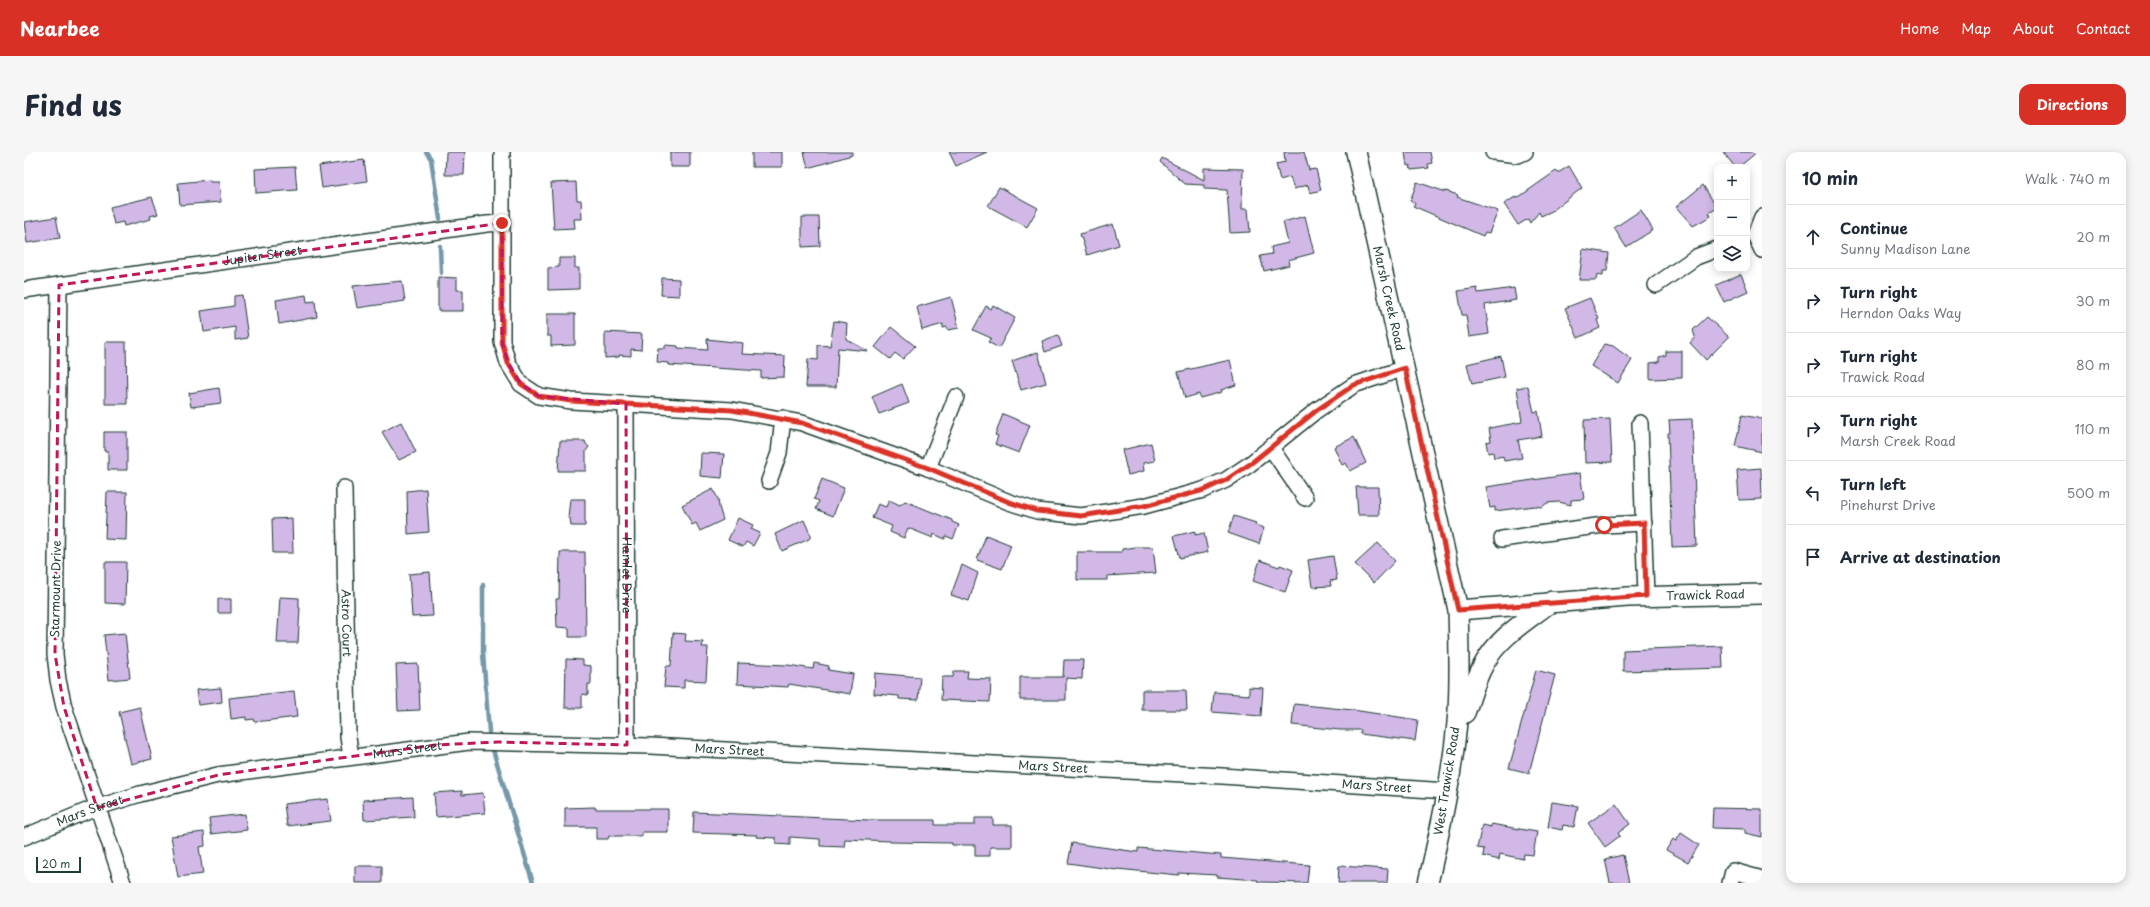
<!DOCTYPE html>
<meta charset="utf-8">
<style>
body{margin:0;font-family:"Playpen Sans",sans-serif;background:#f6f6f7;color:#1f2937}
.controls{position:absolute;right:12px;top:12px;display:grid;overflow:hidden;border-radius:8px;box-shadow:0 2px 10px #0003}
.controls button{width:36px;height:36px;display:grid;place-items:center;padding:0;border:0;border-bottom:1px solid #e0e1e3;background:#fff;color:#1f2937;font:20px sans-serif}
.scale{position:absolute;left:12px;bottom:10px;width:45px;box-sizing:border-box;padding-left:4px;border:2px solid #1f3d34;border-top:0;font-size:11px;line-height:14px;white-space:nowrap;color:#1f3d34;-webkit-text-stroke:3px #fff;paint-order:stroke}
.stop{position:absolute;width:12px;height:12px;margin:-9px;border:3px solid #d93025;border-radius:50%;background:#fff}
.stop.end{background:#d93025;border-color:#fff;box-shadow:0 1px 4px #0008}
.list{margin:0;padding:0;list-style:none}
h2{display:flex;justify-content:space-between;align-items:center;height:52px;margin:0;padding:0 16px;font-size:17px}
h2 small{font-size:13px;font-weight:400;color:#747a83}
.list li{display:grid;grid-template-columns:26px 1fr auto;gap:12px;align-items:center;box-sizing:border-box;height:64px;padding:0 16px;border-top:1px solid #e0e1e3}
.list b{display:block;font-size:15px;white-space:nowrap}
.list p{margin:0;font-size:13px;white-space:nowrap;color:#747a83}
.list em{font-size:13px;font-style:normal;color:#747a83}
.icon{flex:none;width:22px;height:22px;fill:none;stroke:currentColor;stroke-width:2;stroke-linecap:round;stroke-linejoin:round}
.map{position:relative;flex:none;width:1738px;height:731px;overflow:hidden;border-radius:12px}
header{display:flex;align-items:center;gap:24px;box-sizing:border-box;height:56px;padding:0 20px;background:#d93025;color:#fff}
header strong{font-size:19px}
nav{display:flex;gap:22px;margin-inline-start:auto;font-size:14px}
.intro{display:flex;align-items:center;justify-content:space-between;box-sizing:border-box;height:96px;padding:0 24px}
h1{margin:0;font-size:28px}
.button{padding:10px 18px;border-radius:12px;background:#d93025;color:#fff;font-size:14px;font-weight:700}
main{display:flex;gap:24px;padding:0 24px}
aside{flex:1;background:#fff;border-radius:12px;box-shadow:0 2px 10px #0003}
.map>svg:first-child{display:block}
</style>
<header>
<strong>Nearbee</strong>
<nav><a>Home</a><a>Map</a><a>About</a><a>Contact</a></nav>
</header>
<div class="intro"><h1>Find us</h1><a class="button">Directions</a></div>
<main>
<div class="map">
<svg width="1738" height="731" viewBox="0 0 1738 731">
<rect width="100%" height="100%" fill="#fff"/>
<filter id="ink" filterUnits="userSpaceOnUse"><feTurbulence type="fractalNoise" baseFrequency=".025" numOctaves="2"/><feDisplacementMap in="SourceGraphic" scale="8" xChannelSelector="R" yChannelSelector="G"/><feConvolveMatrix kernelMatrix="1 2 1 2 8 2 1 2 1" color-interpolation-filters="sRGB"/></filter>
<g filter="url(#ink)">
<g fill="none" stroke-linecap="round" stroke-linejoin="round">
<!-- stream -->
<path stroke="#7598aa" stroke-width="4.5" d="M402 0 407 7 416 67
M416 94 417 121
M459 433V501L465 580
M469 598 509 731"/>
</g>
<!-- building -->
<path fill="#d1b8e7" stroke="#1f3d34" d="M422 0H441L440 23H421Z
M646 0H666V15H646Z
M728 0H758V15H728Z
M780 0H828V3L784 16Z
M925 0H963L932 14Z
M1260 0H1280L1285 18 1292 17 1297 38 1286 41 1284 33 1270 37 1266 25 1256 28 1252 12 1261 10Z
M1381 0H1406L1408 11 1404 12 1405 16 1387 18 1386 13 1383 14Z
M1699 0H1733L1715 15H1711Z
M1138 6 1180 28V16L1219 17 1218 57H1224L1226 80 1206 81 1203 38 1180 37V33L1161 32 1136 10Z
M340 8 343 29 298 36 295 14Z
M1545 14 1558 36 1528 59 1517 64 1515 60 1506 71 1504 67 1494 73 1480 52 1491 45 1492 47 1532 19 1534 21Z
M271 15 273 38 232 41 231 17Z
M186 28V30H195L197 50 156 53 154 31Z
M552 30 553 48H557L558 67H550L551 76 530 77 527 31Z
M1393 30 1422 40V39L1434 43 1433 45 1474 59 1465 81 1461 80 1459 84 1389 54 1391 51 1386 49Z
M1679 33 1693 56 1685 61 1687 64 1669 74 1652 55Z
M975 35 1014 56 1003 75 964 54Z
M128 45 134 62 126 64 127 67 100 74 99 70 90 72 86 55Z
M1617 58 1629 78 1602 95 1590 76Z
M1281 64 1290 101 1264 108 1265 113 1240 119 1236 104 1248 102 1247 95 1264 91 1259 70Z
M32 65 36 86 3 91 0 70Z
M778 65H795L796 94 778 95Z
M1089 72 1095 93 1063 103 1056 82Z
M1559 97 1585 101 1583 119H1579V124L1573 123 1572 128H1555Z
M535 106H551V116H555V137L524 138V116L535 115Z
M1717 122 1724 139 1700 150 1692 133Z
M414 125 433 126V138H439V159H414Z
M638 126 655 127V144L637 143Z
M378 129 381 149 333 156 329 134Z
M1453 136 1454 141 1490 136 1492 148 1461 153 1465 182 1445 185 1442 163H1438L1434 139Z
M218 143 224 186 211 188V175L180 180 177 159 210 154V144Z
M282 143 283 150 291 149 293 165 255 172 252 148Z
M927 145 935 176 924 178 923 175 919 176V172L898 178 893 155Z
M1566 146 1575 167 1573 168 1576 176 1554 186 1541 156Z
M969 153 991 166 975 196 964 190 967 186 949 178 962 154 967 157Z
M523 162H551V193L527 194V184H523Z
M1683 165 1705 185 1682 208 1666 191 1671 185 1669 178Z
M810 169 823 171 822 187 844 199 814 196 812 235H782L784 207 794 208V193L806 194Z
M867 175 891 194 879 207 871 201 866 207 851 195Z
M581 180 618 182 617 198 607 197V204L595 203V205L581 206Z
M1034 183 1038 194 1021 200 1018 189Z
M683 187 719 191 718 202 761 204 760 225 737 226V219L644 213V211L633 210 634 196H641V193L654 194V196L684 198Z
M81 190H102L103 252H81Z
M1580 192 1589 194 1608 208 1594 231 1567 214Z
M1642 199H1658V226L1626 227V211L1635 210V205L1642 203Z
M1014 200 1022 231 997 238 988 209Z
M1477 204 1481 225 1448 232 1443 212Z
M1206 208 1212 233 1197 238 1198 240 1176 246 1175 242 1161 246 1154 220Z
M878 232 885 251 855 262 848 245Z
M1504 234 1510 260 1514 259 1518 284 1494 288 1498 306 1480 309 1479 304 1470 306 1469 300 1464 301 1462 290 1467 289 1465 276 1498 270 1493 236Z
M195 236 197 251 167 255 165 241Z
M979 262 1006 273 995 301 971 292 974 284 971 283Z
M1718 263 1738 267V300L1711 294Z
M1586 267 1588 310 1561 311 1560 268Z
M1668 267 1673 394 1648 395 1644 281H1646L1645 268Z
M377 270 392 300 375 308 358 280Z
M80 280H103V318H84V299H80Z
M1330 285 1342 311 1326 319 1322 311 1318 313 1310 295Z
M536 289H561L562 292 565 295 562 299V319H534Z
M1127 291 1131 309 1119 311 1120 319 1104 323 1098 298Z
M677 301 700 302 698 326 676 324Z
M1737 316 1738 347 1715 348 1713 318Z
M1556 321 1560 347 1547 348V353L1535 350 1523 351 1518 355 1510 354 1471 359V355L1466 356 1462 335Z
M798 327 820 336 809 364 792 357 795 349 790 347Z
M1332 335H1354L1355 363H1334Z
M402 337 405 380 384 382 383 339Z
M689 337 694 347 695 355 699 368 676 379 672 371 668 373 658 353Z
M83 340H103L102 388 81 387Z
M546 347H561V374H547L546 366H544Z
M865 348 876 353 881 349 928 368V370L935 373 929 387 922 384 921 387 910 382 909 386 884 376 880 386 866 380 868 374 848 366 854 352 862 355Z
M1210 364 1232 371 1231 373 1240 376 1235 392 1204 381Z
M268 366 269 401H249L248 367Z
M714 366 729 373 727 377 736 381 729 394 722 390 719 395 704 388Z
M780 368 787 384 785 387 758 399 751 382Z
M1171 379V383L1180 381 1184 400 1156 406 1150 384Z
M962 383 987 393 978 417 953 408Z
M1354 391 1371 409 1350 431 1331 412Z
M1112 395H1129L1132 421 1083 424V428H1053V400H1098V397Z
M536 400H561L562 485H545V476L533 475 532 447H535Z
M1309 404 1313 428 1306 429 1307 434 1288 435 1284 408Z
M1236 408 1255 415 1256 413 1269 418 1261 440 1229 429Z
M81 410H102L101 452 81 451Z
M938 413 954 421 945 449 927 443Z
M406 420 409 464 388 465 385 422Z
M256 445 275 446V456H276L274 491H253Z
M194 447H207V461H194Z
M101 481 106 526 85 528 80 483Z
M649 481 662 482 661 489 679 490 678 495H684L682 529 660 528V536L640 535 642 514H647Z
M1698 494 1699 516 1599 519V498Z
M542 507 559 508V513L567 514V532H564V543L558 542V556H541Z
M1040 508H1059L1058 527 1042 526V548H996V525H1039Z
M714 511 764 513 789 517 790 511 805 514 804 518 829 522 826 542 765 532 764 535 713 532Z
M394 512 396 558 374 559 372 513Z
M1512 518 1531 523 1505 621 1485 616Z
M930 519H944L943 526 967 527 966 550 917 548 918 525H929Z
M851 521 896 525 894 548 875 547V544L850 542Z
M1225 535 1239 536 1237 564 1188 560 1190 540 1225 543Z
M197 536 198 550 174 553 172 538Z
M1118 538H1162L1163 558H1118Z
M270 539 273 565 231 570 230 567 222 568V565L207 567 205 546Z
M1270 552 1329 558 1394 568 1391 589 1336 582 1337 578H1316L1268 573Z
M116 555 128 607 107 612 95 560Z
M438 639V643L459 641 461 661 412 665 410 641Z
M389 645 390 665 340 668 339 648Z
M304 647 307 669 263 674 260 652Z
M1528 650 1554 654 1550 675 1539 673 1538 678 1524 675Z
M1592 652 1606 672 1594 681 1596 684 1581 695 1564 671Z
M571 655V657H644V680H618V684H585L584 687H572V675H541V656Z
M1689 656 1738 657V685L1721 681V677L1688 676Z
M670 660 845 668H911V673H951V666H969V673H988V695H966V704H951V693H928V691L866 690V689L821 687 820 695 796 694V687L766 685V693L752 692V686L732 685 733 683 669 681Z
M221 662 223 678 187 682 185 666Z
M1467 672 1513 680 1509 703 1500 702 1499 707 1476 702 1475 708 1459 704 1460 697 1453 696 1458 673 1467 675Z
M180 680 181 694 175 695 179 722 154 725 147 684Z
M1657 681 1675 693 1664 710 1642 698 1649 687 1652 689Z
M1048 691 1114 700V696L1197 703V706L1285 713 1283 731 1234 730V728L1193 725V723L1155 721V723L1093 717V718L1044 711Z
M1599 703 1605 731H1586L1581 707Z
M331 714H358V731H331Z
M1315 714 1364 717 1363 731H1314Z"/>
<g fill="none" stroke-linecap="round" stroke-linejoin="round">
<defs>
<g id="minor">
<path d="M478 0V190L484 211 497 232 515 244 547 249 708 258 778 271 904 316 985 350 1013 359 1057 364 1120 354 1179 338 1202 328 1226 312 1293 258 1330 233 1381 216"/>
<path d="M1469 0 1494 3 1501 0"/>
<path d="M1738 65 1731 83 1738 98"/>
<path d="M35 133 31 502 34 528 40 555 99 731"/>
<path d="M1632 133 1672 105 1693 97"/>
<path id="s1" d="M0 138 463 72 478 71"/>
<path id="s2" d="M602 252 603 593"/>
<path d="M1616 271 1622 444"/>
<path d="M1247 296 1281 346"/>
<path d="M904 316 932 245"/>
<path d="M745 329 755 301 759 266"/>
<path id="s3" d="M320 336 324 585 327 605"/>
<path d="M1478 387 1580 373 1620 371"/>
<path id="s4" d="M0 685 65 658 116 642 194 623 445 590 626 594 1198 624 1423 639"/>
<path d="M1706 731 1709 719 1738 727"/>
</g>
<g id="tertiary">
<path id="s5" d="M1332 0 1434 458C1435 491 1436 525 1434 558 1430 616 1417 674 1404 731"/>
<path id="s6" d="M1434 458 1604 445 1738 442"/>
<path d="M1441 561C1447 545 1451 528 1460 512 1475 484 1504 468 1528 449"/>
</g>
</defs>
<!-- minor casing -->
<use href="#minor" stroke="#1f3d34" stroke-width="18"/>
<!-- tertiary casing -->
<use href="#tertiary" stroke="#1f3d34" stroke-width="22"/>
<!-- minor -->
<use href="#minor" stroke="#fff" stroke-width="15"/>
<!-- tertiary -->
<use href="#tertiary" stroke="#fff" stroke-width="19"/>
</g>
</g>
<g fill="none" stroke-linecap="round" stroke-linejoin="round" filter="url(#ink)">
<!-- route -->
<path stroke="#d93025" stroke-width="5" d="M478 71V190L484 211 497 232 515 244 547 249 708 258 778 271 904 316 985 350 1013 359 1057 364 1120 354 1180 338 1202 328 1226 312 1293 258 1330 233 1381 216 1434 458 1622 444 1620 371 1580 373"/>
</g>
<!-- marked area -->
<path fill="none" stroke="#c2185b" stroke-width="3" stroke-dasharray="8 5" stroke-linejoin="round" d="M478 71V190L484 211 497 232 515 244 602 252 603 593 473 590 411 593 194 623 73 656 40 555 31 502 35 133Z"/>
<g text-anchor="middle" stroke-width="4" stroke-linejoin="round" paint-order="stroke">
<!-- street labels -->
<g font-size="12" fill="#1f3d34" stroke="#fff">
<text dy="4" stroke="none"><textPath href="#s1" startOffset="241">Jupiter Street</textPath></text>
<text dy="4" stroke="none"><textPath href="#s5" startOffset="150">Marsh Creek Road</textPath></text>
<text dy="4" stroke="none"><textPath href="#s2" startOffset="171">Hamlet Drive</textPath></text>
<text transform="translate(32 437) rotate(-89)" y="4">Starmount Drive</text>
<text dy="4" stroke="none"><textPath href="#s6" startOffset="248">Trawick Road</textPath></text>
<text dy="4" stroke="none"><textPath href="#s3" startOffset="135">Astro Court</textPath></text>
<text dy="4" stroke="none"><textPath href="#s4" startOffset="395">Mars Street</textPath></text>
<text dy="4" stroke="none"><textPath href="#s4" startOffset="718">Mars Street</textPath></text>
<text dy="4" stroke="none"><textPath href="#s4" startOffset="1042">Mars Street</textPath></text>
<text transform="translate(1423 629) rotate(-81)" y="4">West Trawick Road</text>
<text dy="4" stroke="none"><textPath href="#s4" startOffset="1366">Mars Street</textPath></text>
<text dy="4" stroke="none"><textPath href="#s4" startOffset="71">Mars Street</textPath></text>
</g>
</g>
</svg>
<div class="controls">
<button>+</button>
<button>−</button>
<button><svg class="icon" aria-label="layers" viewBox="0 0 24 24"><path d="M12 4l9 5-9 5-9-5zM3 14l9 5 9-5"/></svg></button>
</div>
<div class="scale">20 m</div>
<div class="stop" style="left:1580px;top:373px"></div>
<div class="stop end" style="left:478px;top:71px"></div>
</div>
<aside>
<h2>10 min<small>Walk · 740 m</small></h2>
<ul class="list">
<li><svg class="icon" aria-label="ahead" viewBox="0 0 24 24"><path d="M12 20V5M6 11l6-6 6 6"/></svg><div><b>Continue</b><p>Sunny Madison Lane</p></div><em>20 m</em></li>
<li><svg class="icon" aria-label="right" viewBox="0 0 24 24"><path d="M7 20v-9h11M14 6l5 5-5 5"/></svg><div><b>Turn right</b><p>Herndon Oaks Way</p></div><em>30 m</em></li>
<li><svg class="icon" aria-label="right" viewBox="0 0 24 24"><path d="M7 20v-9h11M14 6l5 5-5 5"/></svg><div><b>Turn right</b><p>Trawick Road</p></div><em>80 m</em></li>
<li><svg class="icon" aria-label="right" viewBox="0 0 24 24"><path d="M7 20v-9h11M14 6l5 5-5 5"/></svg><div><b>Turn right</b><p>Marsh Creek Road</p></div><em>110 m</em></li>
<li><svg class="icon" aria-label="left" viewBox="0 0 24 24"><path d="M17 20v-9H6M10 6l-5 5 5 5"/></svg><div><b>Turn left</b><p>Pinehurst Drive</p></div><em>500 m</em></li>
<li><svg class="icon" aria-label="arrive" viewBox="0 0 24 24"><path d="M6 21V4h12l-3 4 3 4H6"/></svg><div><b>Arrive at destination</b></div></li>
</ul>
</aside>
</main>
